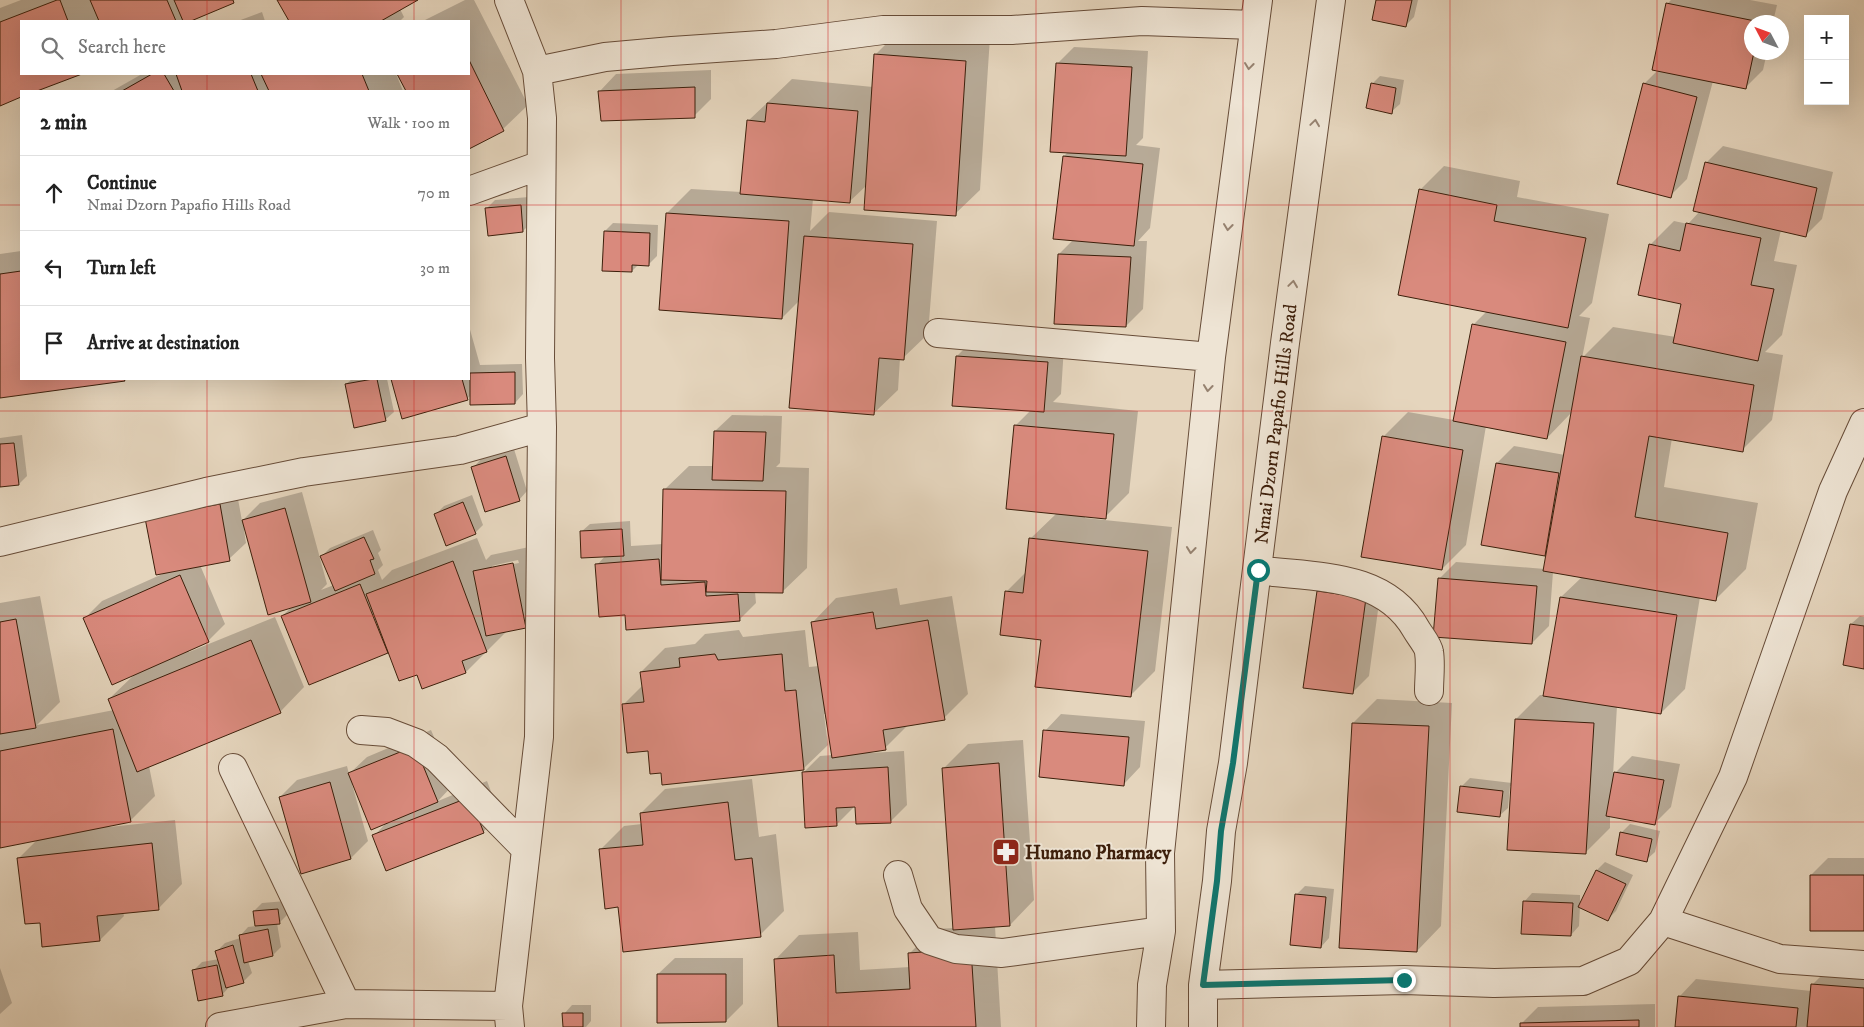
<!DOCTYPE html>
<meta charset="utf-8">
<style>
body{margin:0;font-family:"IM FELL DW Pica",serif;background:#f2f2f2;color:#222}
.controls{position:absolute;right:15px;top:15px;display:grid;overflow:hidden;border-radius:0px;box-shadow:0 5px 20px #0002}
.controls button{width:45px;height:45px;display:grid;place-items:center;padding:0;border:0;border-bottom:1px solid #e0e0e0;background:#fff;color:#222;font:25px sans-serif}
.compass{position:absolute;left:1744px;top:15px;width:45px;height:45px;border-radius:50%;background:#fff;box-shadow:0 5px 20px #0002;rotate:311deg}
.stop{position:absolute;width:15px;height:15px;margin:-11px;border:4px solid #0f766e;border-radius:50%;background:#fff}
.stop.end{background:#0f766e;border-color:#fff;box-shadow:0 1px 5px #0008}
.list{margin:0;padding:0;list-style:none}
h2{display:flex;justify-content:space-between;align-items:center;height:65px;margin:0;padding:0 20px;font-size:21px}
h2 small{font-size:16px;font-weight:400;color:#767676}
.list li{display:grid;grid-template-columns:32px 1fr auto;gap:15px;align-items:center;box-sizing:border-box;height:75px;padding:0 20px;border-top:1px solid #e0e0e0}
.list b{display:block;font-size:19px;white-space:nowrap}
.list p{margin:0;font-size:16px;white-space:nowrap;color:#767676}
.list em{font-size:16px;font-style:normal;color:#767676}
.icon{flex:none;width:28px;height:28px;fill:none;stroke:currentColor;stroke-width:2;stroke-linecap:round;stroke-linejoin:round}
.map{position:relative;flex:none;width:1864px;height:1027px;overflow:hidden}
.search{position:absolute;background:#fff;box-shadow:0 5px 20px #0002;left:20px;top:20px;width:450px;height:55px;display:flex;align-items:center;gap:12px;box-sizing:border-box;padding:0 18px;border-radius:0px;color:#767676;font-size:19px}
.panel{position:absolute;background:#fff;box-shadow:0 5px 20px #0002;left:20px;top:90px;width:450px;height:290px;border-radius:0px}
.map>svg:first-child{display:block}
</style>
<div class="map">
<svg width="1864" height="1027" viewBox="0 0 1864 1027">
<rect width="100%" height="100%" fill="#e5d5bd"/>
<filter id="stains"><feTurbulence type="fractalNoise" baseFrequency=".004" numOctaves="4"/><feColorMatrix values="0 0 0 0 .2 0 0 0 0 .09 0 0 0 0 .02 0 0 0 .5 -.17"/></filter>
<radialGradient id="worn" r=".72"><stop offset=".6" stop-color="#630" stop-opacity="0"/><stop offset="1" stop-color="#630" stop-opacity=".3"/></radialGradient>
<!-- shadow -->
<path fill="#0003" fill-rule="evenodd" d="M21 0H235L195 18 192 21H21V74H78L34 91H21V96L0 104V8Z
M279 0H416L400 9 404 17 400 21H290Z
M465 0H474L528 105 503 129 469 147V91H407L398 74H469V21H423Z
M1378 0H1418L1414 17 1406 25Z
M1671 0H1750L1777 5 1773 22H1752V52H1767L1763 70 1746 87 1713 81 1687 179 1670 196 1644 84 1658 70 1667 4Z
M262 12 265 21H238Z
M899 31 990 37 980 190 955 214 867 185 849 202 813 199 810 231 829 212 937 221 928 334 903 358H900L898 390 873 414 800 300 782 318 667 213 691 189 741 192 748 121 792 79 873 87 875 55Z
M1074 47 1148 51 1143 138 1136 145 1160 148 1150 228 1138 241H1147L1143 309 1126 326 1059 254 1074 239 1064 156 1068 152 1057 64Z
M711 70V99L694 116 600 91 616 74Z
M142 74H396L403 91H112Z
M1380 76 1404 80 1400 104 1391 112 1372 84Z
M1723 146 1833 172 1822 219 1805 236 1781 230 1774 261 1797 265 1782 335 1765 352 1783 355 1772 420 1742 450 1672 438 1664 487 1758 503 1746 569 1716 599 1700 597 1685 689 1661 713 1617 706 1613 775 1632 756 1680 764 1671 807 1654 824 1610 816V828L1585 853 1512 786H1510L1508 808 1499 816 1462 786 1470 778 1512 783 1516 719 1540 695H1545L1561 597 1582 577 1553 572 1549 626 1532 643 1439 579 1456 562 1545 569 1548 551 1545 554 1497 463 1514 446 1565 455 1573 411 1547 438 1486 426 1466 545 1442 569 1383 437 1408 412 1454 420 1473 325 1487 311 1420 190 1444 166 1520 181 1517 197 1609 214 1592 303 1579 316 1590 318 1582 358 1613 327 1676 337 1683 303 1650 245 1674 221 1688 224 1700 211 1706 163Z
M529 197 531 223 523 231 486 209 495 200Z
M613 223 658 225 657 256 649 264H639L632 271 605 231Z
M21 251V379H125L124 380 0 397V254Z
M469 326 480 365 522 364 523 394 515 403 471 395 467 399 403 417 392 379H469Z
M974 339 1064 346 1061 394 1053 402 1138 411 1129 493 1105 517 1085 516V518L1172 527 1155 671 1131 695 1042 639 1006 592 1026 572 1030 539 1057 513 1016 425 1031 410 957 356Z
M352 379H387L394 412 385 420 346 384Z
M732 415 782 416 780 463 776 467 809 468 807 568 782 592H755L756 603 739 620 626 614 597 565 606 555 581 532 590 524 630 521 631 546 663 544 664 490 689 466H714L715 431Z
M22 435 27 476 19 484 0 486V438Z
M514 449 527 491 519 500 473 468 481 459Z
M236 488 242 521 260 503 302 492 327 584 321 590 334 585 322 556 330 548 373 530 381 550 378 553 383 565 378 570 382 580 392 570 477 538 486 560 491 555 529 547 543 610 526 627 507 631 466 672 423 688 418 673 389 650 387 652 282 616 292 607 246 530H244L246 543 229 559 200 565 225 624 208 641 188 650 189 652 275 617 304 687 280 712 149 766 155 796 130 821 108 825 109 827 175 820 182 884 158 909 123 912 124 916 100 940 41 921 19 858 38 839 0 846V603L40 596 60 702 37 725 114 710 109 699 135 674 85 618 102 601 167 572 147 519ZM518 560 519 563 492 568V566Z
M472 495 483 525 475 533 435 515 444 506Z
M1335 575 1382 581 1369 676 1352 693 1318 592Z
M897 588 900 605 952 596 968 694 944 718 909 724 885 748 869 751 870 753 904 751 907 805 890 822 856 806H853V808L836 825 803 773 820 756 833 755 827 714H824L828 745 803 769 662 772 623 705 643 685 641 672 665 648 695 644 705 634 739 630 743 637 805 630 809 667 819 666 812 623 836 598Z
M1860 616 1864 617V667L1851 624Z
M1377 699 1452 703 1441 926 1417 951 1353 723Z
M1061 714 1145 721 1140 767 1124 784 1045 731Z
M431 730 454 784 438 801 487 781 500 815 483 832 374 836 387 822 354 783 352 784 368 841 351 858 280 797 297 780 347 766 349 774 367 757Z
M1023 740 1034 900 1010 925 995 926 1001 1027H779L775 960 799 935 858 932 860 970 910 967 909 954 934 929 955 928 944 768 968 744Z
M752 779 759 837 776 834 784 911 760 935 620 905 600 850 624 826 642 824 641 813 665 789Z
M1630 824 1660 831 1655 852 1646 860 1621 833Z
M1828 858H1864V930L1811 875Z
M1605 862 1633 875 1616 911 1608 919 1580 906 1579 926 1571 935 1524 902 1532 893 1580 895V906L1597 870Z
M1305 886 1334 889 1329 938 1321 947 1296 895Z
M286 901 288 914 279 923H277L281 947 273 955 248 961 252 973 244 981 231 985 222 995 194 970 202 962 219 959 216 952 225 943 240 938V936L248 927 256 926 254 911 262 903Z
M675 958H743V1004L726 1021 658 974Z
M0 968 12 1003 0 1014Z
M1829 968 1864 971V1027H1676L1680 996 1696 979 1811 991 1812 985Z
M1655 1004V1027H1522V1023L1538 1007Z
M572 1005H591V1021L586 1027H564V1014Z"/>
<!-- building -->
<path fill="#d98a7d" stroke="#3d1f0b" d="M57 0H60L68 21H21V74H82L37 91H21V97L0 106V22Z
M90 0H167L176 21H99Z
M174 0H233L234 3 191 21H183Z
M277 0H418L381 21H289Z
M1376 0H1412L1406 27 1372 20Z
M1666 3 1760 22H1752V52H1754L1746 89 1652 70Z
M874 54 966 61 956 216 864 210Z
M469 60 504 131 469 149V91H406L397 74H469Z
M1056 63 1132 67 1126 156 1050 152Z
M152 74H164L174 91H122Z
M176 74H251L258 91H182Z
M261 74H362L369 91H269Z
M1371 83 1396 88 1392 114 1366 108Z
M1643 83 1697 97 1671 198 1617 184Z
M695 87V118L601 121 598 91Z
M767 103 858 111 850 203 740 194 747 120 765 122Z
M1063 156 1143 164 1134 246 1053 239Z
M1705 162 1817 188 1806 237 1693 211Z
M1419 189 1497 205 1494 221 1586 238 1568 328 1398 295Z
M521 205 523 232 488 236 485 208Z
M666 213 789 221 782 319 659 310Z
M1686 223 1761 238 1751 285 1774 289 1758 361 1673 343 1681 304 1638 295 1649 244 1680 251Z
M604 231 650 233 649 266 632 265V272L602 271Z
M804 236 913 244 904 360 879 358 874 415 789 408Z
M1058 254 1131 257 1126 327 1054 324Z
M21 271V379H124L125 381 0 398V274Z
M1472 324 1566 342 1547 439 1453 421Z
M956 356 1048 362 1044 412 952 406Z
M1581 356 1754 385 1743 452 1649 436 1635 517 1728 533 1716 601 1543 571Z
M515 372V404L470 405V373Z
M373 379H377L386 421 354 428 345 384Z
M391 379H462L468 400 402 419Z
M1014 425 1114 434 1106 519 1006 509Z
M714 431 766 432 763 481 712 480Z
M1382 436 1463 450 1442 570 1361 557Z
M14 443 19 485 0 487V444Z
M506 456 520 501 485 512 471 467Z
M1496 463 1559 473 1545 556 1481 545Z
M663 489 786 491 783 593 706 592 707 581 661 580Z
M463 502 476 534 446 546 434 514Z
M220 504 230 561 156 575 145 518Z
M285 508 311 602 268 615 242 520Z
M622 529 624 556 581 558 580 531Z
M364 537 374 559 370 560 375 574 335 591 320 556Z
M1029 538 1148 551 1131 697 1035 687 1041 640 1000 635 1005 591 1023 593Z
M659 559 661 585 705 582 706 596 738 594 740 621 626 630 625 615 599 617 595 564Z
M453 561 487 652 462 661 466 673 422 689 417 675 399 681 366 594Z
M513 563 526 628 486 636 473 571Z
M180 575 209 642 112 685 83 618Z
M1438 578 1537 586 1532 644 1433 637Z
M360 584 388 653 309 685 281 616Z
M1317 591 1366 598 1353 694 1303 688Z
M1560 597 1677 615 1661 714 1543 696Z
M873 612 876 629 928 620 945 720 883 730 886 750 832 758 811 622Z
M16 619 36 728 0 734V622Z
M1850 624 1864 626V669L1843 665Z
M251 640 281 713 137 772 108 699Z
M715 654 718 660 782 654 785 691 796 690 804 770 662 785 661 773 650 774 648 751 627 753 622 704 644 702 640 672 680 667 679 658Z
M1515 719 1594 723 1586 854 1507 850Z
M1352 723 1429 726 1417 952 1339 948Z
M113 729 131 822 0 848V751Z
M1043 730 1129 737 1124 786 1039 777Z
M415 746 438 802 371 830 348 773Z
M999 763 1010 926 953 930 942 768Z
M888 767 891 823 856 824 855 807 836 808 837 826 805 828 802 772Z
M1614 772 1664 780 1655 825 1606 816Z
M330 782 351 859 301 874 279 797Z
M1460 786 1503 791 1500 817 1457 812Z
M470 797 484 833 386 871 372 835Z
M728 802 735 860 752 858 761 937 623 952 618 907 605 909 599 849 643 845 640 813Z
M1620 832 1652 839 1647 862 1616 855Z
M152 843 159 910 97 916 100 941 42 947 40 923 25 924 17 858Z
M1596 870 1626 884 1608 921 1578 907Z
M1810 875H1864V931H1810Z
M1295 894 1326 897 1321 948 1290 945Z
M1523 901 1573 903 1571 936 1521 934Z
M278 909 280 924 255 926 253 911Z
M268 929 273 956 244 963 239 935Z
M233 945 244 983 226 988 215 951Z
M971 949 976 1027H778L774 959 834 955 836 993 910 989 908 953Z
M217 965 223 996 198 1001 192 970Z
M657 974H726V1022L657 1023Z
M1811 984 1864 988V1027H1807Z
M1678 996 1798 1008 1796 1027H1675Z
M562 1013H583V1027H563Z
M1639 1020V1027H1520V1023Z"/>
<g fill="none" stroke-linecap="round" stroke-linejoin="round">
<defs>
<path id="minor" d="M509 0 537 71 542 118 540 358 542 427 539 737 508 1006 510 1027
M537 71 605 57 672 51 776 44 883 30H1012L1142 21 1254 25
M469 191 541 165
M938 333 1211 357
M0 542 206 492 304 472 460 450 542 427
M1257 570C1314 578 1384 572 1416 629 1420 636 1428 645 1429 652 1431 664 1429 679 1429 691
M361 730 387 732 416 743 437 758 525 848
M233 768 346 1004
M898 875 908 909 929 940 956 949 1002 953 1161 931
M1663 921 1780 959 1864 965
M1203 985 1404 980 1494 983 1583 981 1629 961 1663 921 1733 777 1833 491 1864 423
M220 1027 346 1004 508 1006
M1151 1027 1152 985 1161 931 1160 853 1211 357 1258 0
M1203 1027V985L1217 881 1221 831 1233 763 1285 343 1331 0"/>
</defs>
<!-- minor casing -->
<use href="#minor" stroke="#674c38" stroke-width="30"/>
<!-- minor -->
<use href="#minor" stroke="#eee4d4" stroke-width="28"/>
</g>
<!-- one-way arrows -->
<defs><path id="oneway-chevron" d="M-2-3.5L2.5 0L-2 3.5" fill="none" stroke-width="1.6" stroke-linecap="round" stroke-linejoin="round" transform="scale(1.25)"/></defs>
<g stroke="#968270">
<use href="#oneway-chevron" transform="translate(1249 66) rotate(97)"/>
<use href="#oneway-chevron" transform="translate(1315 123) rotate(-82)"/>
<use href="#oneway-chevron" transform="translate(1228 227) rotate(97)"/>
<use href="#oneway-chevron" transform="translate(1293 284) rotate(-82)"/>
<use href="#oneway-chevron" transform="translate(1208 388) rotate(96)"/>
<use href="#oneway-chevron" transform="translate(1191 550) rotate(96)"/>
</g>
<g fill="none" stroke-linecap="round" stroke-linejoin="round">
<!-- route -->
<path stroke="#0f766e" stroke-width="6" d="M1258 570 1233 763 1221 831 1217 881 1203 985 1404 980"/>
</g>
<!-- grid -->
<path fill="none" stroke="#d62828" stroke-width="1" stroke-opacity="0.55" d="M207 0V21M414 0V21M621 0V1027M828 0V1027M1036 0V1027M1243 0V1027M1450 0V1027M1657 0V1027M207 74V91M414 74V91M0 205H21M469 205H1864M207 379V1027M414 379V1027M0 411H1864M0 616H1864M0 822H1864"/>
<!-- icons -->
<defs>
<symbol id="pharmacy-square" viewBox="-11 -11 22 22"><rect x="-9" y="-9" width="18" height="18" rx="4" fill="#8f2418" stroke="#eee4d4"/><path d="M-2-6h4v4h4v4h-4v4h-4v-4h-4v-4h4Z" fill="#fff"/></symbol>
</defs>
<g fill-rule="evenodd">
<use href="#pharmacy-square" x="990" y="836" width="32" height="32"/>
</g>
<g text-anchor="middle" stroke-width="4" stroke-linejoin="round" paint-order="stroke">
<!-- street labels -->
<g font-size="19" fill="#3d1f0b" stroke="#eee4d4">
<text transform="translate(1275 424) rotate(-83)" y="7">Nmai Dzorn Papafio Hills Road</text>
</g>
<!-- poi labels -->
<g font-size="19" font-weight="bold" fill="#3d1f0b" stroke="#eee4d4" text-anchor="start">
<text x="1025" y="859">Humano Pharmacy</text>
</g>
</g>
<rect width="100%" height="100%" filter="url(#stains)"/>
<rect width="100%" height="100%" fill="url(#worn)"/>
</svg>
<div class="controls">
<button>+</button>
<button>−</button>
</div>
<svg class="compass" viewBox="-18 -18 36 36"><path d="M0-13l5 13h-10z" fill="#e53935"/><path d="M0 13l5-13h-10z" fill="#767676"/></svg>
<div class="stop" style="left:1258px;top:570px"></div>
<div class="stop end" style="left:1404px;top:980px"></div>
<div class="search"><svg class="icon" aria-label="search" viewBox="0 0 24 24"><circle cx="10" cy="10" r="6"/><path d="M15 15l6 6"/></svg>Search here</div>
<section class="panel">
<h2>2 min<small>Walk · 100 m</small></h2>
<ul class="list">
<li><svg class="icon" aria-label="ahead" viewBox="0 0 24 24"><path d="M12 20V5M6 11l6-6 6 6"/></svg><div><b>Continue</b><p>Nmai Dzorn Papafio Hills Road</p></div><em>70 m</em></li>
<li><svg class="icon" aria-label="left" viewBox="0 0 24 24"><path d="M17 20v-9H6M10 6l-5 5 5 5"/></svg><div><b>Turn left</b></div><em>30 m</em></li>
<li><svg class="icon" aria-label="arrive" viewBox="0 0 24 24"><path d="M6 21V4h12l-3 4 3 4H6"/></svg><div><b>Arrive at destination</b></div></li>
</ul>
</section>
</div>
